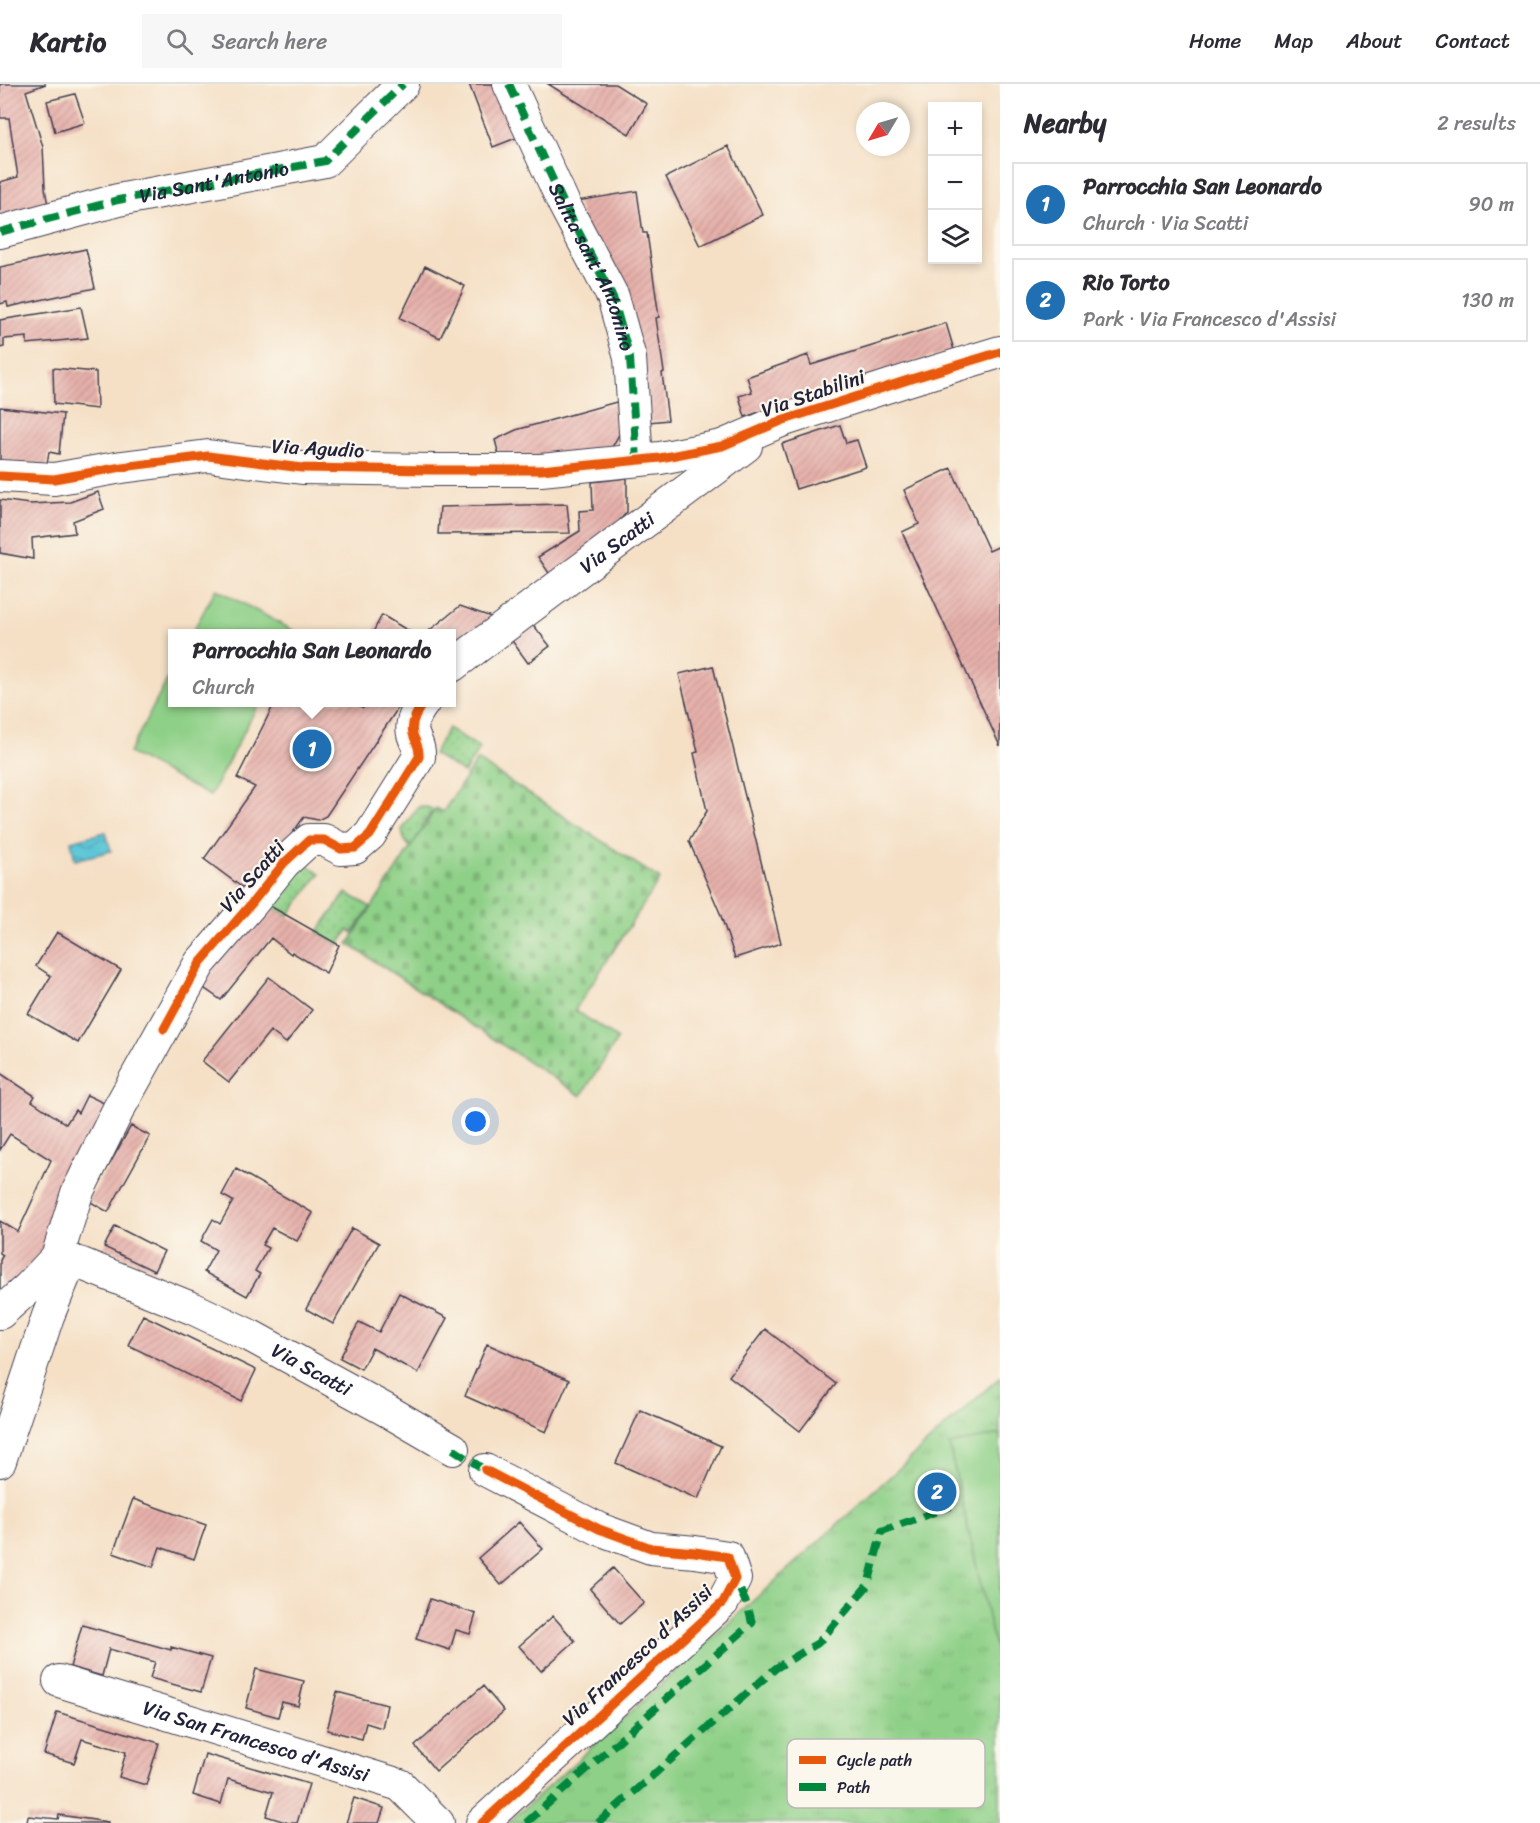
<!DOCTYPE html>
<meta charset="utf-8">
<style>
body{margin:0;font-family:Sriracha,sans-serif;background:#f7f7f7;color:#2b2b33}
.controls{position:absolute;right:18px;top:18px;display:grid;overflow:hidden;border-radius:0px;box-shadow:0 3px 9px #0003}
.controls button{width:54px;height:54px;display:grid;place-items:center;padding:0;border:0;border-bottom:2px solid #e1e1e2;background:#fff;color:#2b2b33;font:30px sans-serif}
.compass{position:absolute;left:856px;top:18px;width:54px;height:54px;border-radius:50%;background:#fff;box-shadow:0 3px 9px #0003;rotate:232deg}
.you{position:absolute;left:476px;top:1038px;width:21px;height:21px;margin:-15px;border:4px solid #fff;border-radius:50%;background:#1a73e8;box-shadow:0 0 0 9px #1a73e833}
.badge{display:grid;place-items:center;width:39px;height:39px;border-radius:50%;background:#1f6fb2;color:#fff;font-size:20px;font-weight:700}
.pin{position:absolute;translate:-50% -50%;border:3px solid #fff;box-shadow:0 2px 6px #0006}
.popup{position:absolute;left:168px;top:545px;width:288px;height:78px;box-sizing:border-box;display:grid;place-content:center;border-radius:0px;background:#fff;filter:drop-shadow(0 2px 4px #0005);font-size:20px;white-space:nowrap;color:#7c7c81}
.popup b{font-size:22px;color:#2b2b33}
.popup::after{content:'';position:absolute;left:50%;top:100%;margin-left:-12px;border:12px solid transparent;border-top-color:#fff}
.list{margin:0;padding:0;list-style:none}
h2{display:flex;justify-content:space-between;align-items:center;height:78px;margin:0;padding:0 24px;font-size:26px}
h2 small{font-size:20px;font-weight:400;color:#7c7c81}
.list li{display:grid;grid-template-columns:39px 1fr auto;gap:18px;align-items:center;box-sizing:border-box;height:84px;margin:0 12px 12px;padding:0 12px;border:2px solid #e1e1e2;border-radius:0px}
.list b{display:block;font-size:22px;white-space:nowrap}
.list p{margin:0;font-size:20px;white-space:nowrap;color:#7c7c81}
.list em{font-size:20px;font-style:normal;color:#7c7c81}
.icon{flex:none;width:33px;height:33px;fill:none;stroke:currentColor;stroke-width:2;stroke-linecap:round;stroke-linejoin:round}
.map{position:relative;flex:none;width:1000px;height:1739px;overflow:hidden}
header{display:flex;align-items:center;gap:36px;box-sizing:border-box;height:84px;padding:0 30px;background:#fff;border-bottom:2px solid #e1e1e2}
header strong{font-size:28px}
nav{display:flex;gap:33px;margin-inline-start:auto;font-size:21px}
.search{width:420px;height:54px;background:#f7f7f7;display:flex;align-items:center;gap:15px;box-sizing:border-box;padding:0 21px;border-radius:0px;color:#7c7c81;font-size:22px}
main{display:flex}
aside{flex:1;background:#fff}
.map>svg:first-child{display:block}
</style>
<header>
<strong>Kartio</strong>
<div class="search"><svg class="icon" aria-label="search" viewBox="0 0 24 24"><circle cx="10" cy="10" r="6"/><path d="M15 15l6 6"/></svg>Search here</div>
<nav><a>Home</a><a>Map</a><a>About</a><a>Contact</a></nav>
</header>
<main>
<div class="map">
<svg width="1000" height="1739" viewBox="0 0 1000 1739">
<defs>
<pattern id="grass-dots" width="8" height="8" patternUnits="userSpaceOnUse" patternTransform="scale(1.5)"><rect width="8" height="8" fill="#8ed087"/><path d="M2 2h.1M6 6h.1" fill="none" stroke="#7ab275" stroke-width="1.8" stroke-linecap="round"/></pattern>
<pattern id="cemetery-stones" width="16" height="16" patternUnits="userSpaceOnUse" patternTransform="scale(1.5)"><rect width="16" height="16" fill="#8ed087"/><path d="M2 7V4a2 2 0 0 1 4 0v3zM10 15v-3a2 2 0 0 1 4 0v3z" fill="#7ab275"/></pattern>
<pattern id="park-tufts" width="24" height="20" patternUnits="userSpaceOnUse" patternTransform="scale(1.5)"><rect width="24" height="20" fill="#8ed087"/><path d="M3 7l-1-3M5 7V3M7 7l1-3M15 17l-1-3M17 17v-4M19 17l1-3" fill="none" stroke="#7ab275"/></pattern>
<pattern id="water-waves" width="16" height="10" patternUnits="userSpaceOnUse" patternTransform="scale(1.5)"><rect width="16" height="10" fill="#5cc6d7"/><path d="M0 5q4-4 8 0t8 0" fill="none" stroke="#4ca0b0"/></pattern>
<pattern id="building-hatch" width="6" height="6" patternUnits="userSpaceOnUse" patternTransform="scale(1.5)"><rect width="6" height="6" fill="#e6b0aa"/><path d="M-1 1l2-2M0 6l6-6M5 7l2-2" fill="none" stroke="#c59793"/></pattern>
</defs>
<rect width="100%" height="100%" fill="#fbf7ec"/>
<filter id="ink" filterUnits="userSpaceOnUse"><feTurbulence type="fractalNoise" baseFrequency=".0167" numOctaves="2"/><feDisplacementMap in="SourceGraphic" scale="12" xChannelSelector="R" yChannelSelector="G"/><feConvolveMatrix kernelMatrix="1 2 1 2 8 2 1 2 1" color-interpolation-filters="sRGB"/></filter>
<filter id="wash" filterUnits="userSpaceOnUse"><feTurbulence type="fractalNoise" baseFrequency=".008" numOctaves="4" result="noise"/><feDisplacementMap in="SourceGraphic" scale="24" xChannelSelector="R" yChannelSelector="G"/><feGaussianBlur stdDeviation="1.35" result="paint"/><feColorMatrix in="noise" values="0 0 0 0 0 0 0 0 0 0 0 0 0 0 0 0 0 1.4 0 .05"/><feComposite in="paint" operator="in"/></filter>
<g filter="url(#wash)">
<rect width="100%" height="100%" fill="#f5e0c6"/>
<!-- grass -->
<path fill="url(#grass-dots)" stroke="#587961" stroke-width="1.5" d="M448 644 480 664 464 689 433 670Z
M421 722 430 724 437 728 435 731 431 729 421 743 425 746 412 764C405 759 403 754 402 746L417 724Z
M301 776 320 790 288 832 263 818Z
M346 809 371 823 353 849 348 846 339 861 317 849Z"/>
<!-- cemetery -->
<path fill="url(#cemetery-stones)" stroke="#587961" stroke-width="1.5" d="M477 676 660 795 575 926 618 955 581 1012 348 860 436 724 443 728Z"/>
<!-- park -->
<path fill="url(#park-tufts)" stroke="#587961" stroke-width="1.5" d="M1000 1293V1739H508Z"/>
<!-- pitch -->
<path fill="#8ed087" stroke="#587961" stroke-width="1.5" d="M216 505 296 548 295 549H192Z
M172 587V618L259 619 210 712 129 669Z
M1000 1350V1585L949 1361Z"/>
<!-- water -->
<path fill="url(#water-waves)" stroke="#3f7489" stroke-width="1.5" d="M106 748 111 767 75 776 71 757Z"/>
<g id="blocks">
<!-- building -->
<path fill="url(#building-hatch)" d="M0 0H46L26 7 43 63 45 104 49 128 0 143V98L18 93 9 34H0Z
M469 0H496L516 54 493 63Z
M548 0H615L647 20 629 50Z
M75 10 85 39 55 48 47 17Z
M728 62 763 131 700 162 666 93Z
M637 107 643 149H647L659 233 656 234 664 288 662 289 668 336 639 339 577 117Z
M86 165 95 204 8 223 7 218 0 220V183Z
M425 182 465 202 440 254 400 234Z
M81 223 88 254 27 260V253L4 255V263L0 264V236Z
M946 239 954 266 818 307 745 333 739 312 752 308 747 293 808 271 811 281Z
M53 284 96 288 97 325 54 320Z
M620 317 622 345 612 363 571 375 501 379 495 356 516 346Z
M0 323 63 330 59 370 49 368 46 386 0 380Z
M840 341 846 359 857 356 866 383 796 405 782 360Z
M951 384 989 467 1000 462V662L902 448 919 440 904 406Z
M627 394V428L606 452 551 492 538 473 580 447 579 427 593 426 592 398Z
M98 408 104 425 73 437 75 449 32 454 33 475 0 469V416L30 420 70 418Z
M567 420 570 449 438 450 440 423Z
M460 522 494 534 452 567V550H425Z
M382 531 402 543 414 550H372Z
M531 538 550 562 528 579 510 554Z
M713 582 781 859 735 874 720 829 689 757 707 727 694 669 698 668 679 590Z
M275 618H353L363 624 366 620 364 618H402L326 732 318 736 304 733 268 783 247 807 204 775 255 703 237 694Z
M263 818 339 861 326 889 292 868 291 870 271 854 221 916 201 902Z
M57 848 121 886 78 959 28 930 51 892 36 882Z
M269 893 312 926 286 959 270 947 229 998 202 977Z
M0 989 35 1012 32 1017 66 1040 75 1026 78 1029 87 1011 108 1021 50 1162 7 1214 0 1208V1176L3 1171 0 1169V1137L18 1148 51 1076 10 1050 0 1066Z
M131 1042 150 1052 108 1128 89 1117Z
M236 1085 313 1129 297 1157 272 1144 262 1161 268 1164 255 1187 260 1190 247 1212 204 1188 216 1166 201 1157 213 1135 220 1140 233 1117 222 1111Z
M115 1142 164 1167 154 1187 104 1163Z
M352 1144 379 1159 333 1240 306 1225Z
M399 1209 447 1234 418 1289 372 1264 361 1285 340 1274 359 1238 379 1248Z
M143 1231 256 1286 241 1317 128 1261Z
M765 1245 836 1300 800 1347 729 1292Z
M487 1260 569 1296 546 1348 465 1312Z
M640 1326 721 1362 698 1415 616 1379Z
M133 1415 206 1441 194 1475 160 1463 153 1483 113 1469Z
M519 1438 543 1465 501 1501 478 1474Z
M613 1484 644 1519 620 1540 590 1505Z
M430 1515 476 1530 470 1550 456 1546 450 1566 416 1555Z
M553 1532 575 1557 541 1587 519 1562Z
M82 1541 171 1566V1563L211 1574 201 1608 150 1594 155 1578 109 1565 102 1592 70 1583Z
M256 1585 304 1597 298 1622 282 1618 278 1633 246 1624Z
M483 1602 504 1627 436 1687 415 1662Z
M337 1608 387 1621 382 1644 366 1639 362 1655 327 1646Z
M57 1628 159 1659 146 1701 119 1693 126 1668 82 1655 74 1679 44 1670Z
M205 1670 309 1700 297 1739H289L266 1732 273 1708 228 1695 221 1720 193 1711Z
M354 1714 384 1724 379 1739H346Z
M59 1731 108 1738V1739H27L28 1732 58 1735Z"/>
</g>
</g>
<g filter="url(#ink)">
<use href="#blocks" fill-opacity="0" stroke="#423e50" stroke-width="1.5"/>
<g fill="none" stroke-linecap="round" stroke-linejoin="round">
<defs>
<g id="minor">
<path id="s1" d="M509 0 564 120 613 213 630 274 637 376"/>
<path id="s2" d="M0 148 118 116 325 77 403 0"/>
<path d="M0 392 54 395 122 383 208 372 302 384 432 386H541L660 374 722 362 781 337 911 295 1000 268"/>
<path id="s3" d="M452 582 746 362"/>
<path id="s4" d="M57 1173 82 1180 194 1225 251 1252 386 1326 453 1365"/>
<path d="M0 1229 28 1204 57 1173 77 1109 118 1026 200 879 252 819 284 779 309 756H324L341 765 355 764 370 751 419 673C420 662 416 660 413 650 410 638 417 627 424 618"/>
<path d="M0 1377 48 1232 71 1176"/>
<path id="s5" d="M59 1597 400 1701 438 1739"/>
<path d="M482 1739 723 1518 735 1495 728 1473 695 1468 651 1464 599 1445 485 1386"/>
</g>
</defs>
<!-- minor casing -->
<use href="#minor" stroke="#423e50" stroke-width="34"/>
<!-- minor -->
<use href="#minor" stroke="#fff" stroke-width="32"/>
<!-- quiet -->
<path stroke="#00873e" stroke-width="8" stroke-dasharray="15 8" stroke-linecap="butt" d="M509 0 564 120 613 213 630 274 637 376
M0 148 118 116 325 77 403 0
M453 1365 485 1386
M526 1739 752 1539 748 1523 735 1495
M598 1739 776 1584 818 1559 868 1501 882 1447 951 1422"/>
<defs>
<path id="cycleway" d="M0 392 54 395 122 383 208 372 302 384 432 386H541L660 374 722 362 781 337 911 295 1000 268
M164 945 200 879 252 819 284 779 309 756H324L341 765 355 764 370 751 419 673C420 662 416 660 413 650 410 638 417 627 424 618
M482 1739 723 1518 735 1495 728 1473 695 1468 651 1464 599 1445 485 1386"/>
</defs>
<!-- cycleway casing -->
<use href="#cycleway" stroke="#fbf7ec" stroke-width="13"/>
<!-- cycleway -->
<use href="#cycleway" stroke="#e8590c" stroke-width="9"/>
</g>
</g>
<g text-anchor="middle" stroke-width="4.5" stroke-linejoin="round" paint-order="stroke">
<!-- street labels -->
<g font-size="20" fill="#22223b" stroke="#fbf7ec">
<text dy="7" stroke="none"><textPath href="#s2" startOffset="220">Via Sant'Antonio</textPath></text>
<text dy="7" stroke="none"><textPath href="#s1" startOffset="201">Salita sant'Antonino</textPath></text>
<text transform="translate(813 309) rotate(-19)" y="7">Via Stabilini</text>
<text transform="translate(318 364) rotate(3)" y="7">Via Agudio</text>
<text dy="7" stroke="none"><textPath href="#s3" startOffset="206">Via Scatti</textPath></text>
<text transform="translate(252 792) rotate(-49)" y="7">Via Scatti</text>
<text dy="7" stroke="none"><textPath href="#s4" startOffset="279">Via Scatti</textPath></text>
<text transform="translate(637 1571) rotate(-43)" y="7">Via Francesco d'Assisi</text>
<text dy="7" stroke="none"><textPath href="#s5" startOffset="206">Via San Francesco d'Assisi</textPath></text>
</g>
</g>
<!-- legend -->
<rect x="787" y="1655" width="198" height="69" rx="9" fill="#fbf7ec" stroke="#bab7b7" stroke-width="1.5"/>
<rect x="799" y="1672" width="27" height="8" fill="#e8590c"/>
<rect x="799" y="1699" width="27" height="8" fill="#00873e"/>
<g font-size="16" fill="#22223b">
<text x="837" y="1682">Cycle path</text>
<text x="837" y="1709">Path</text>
</g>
</svg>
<div class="controls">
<button>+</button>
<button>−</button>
<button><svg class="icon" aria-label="layers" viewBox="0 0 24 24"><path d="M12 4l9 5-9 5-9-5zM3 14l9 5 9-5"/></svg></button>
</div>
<svg class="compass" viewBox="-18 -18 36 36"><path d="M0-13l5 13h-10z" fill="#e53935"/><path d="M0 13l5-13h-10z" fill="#7c7c81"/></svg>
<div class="you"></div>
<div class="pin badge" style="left:312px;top:665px">1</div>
<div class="popup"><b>Parrocchia San Leonardo</b>Church</div>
<div class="pin badge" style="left:937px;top:1408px">2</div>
</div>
<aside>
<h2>Nearby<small>2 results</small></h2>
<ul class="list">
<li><span class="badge">1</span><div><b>Parrocchia San Leonardo</b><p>Church · Via Scatti</p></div><em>90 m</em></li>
<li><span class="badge">2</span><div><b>Rio Torto</b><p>Park · Via Francesco d'Assisi</p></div><em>130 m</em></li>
</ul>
</aside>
</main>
